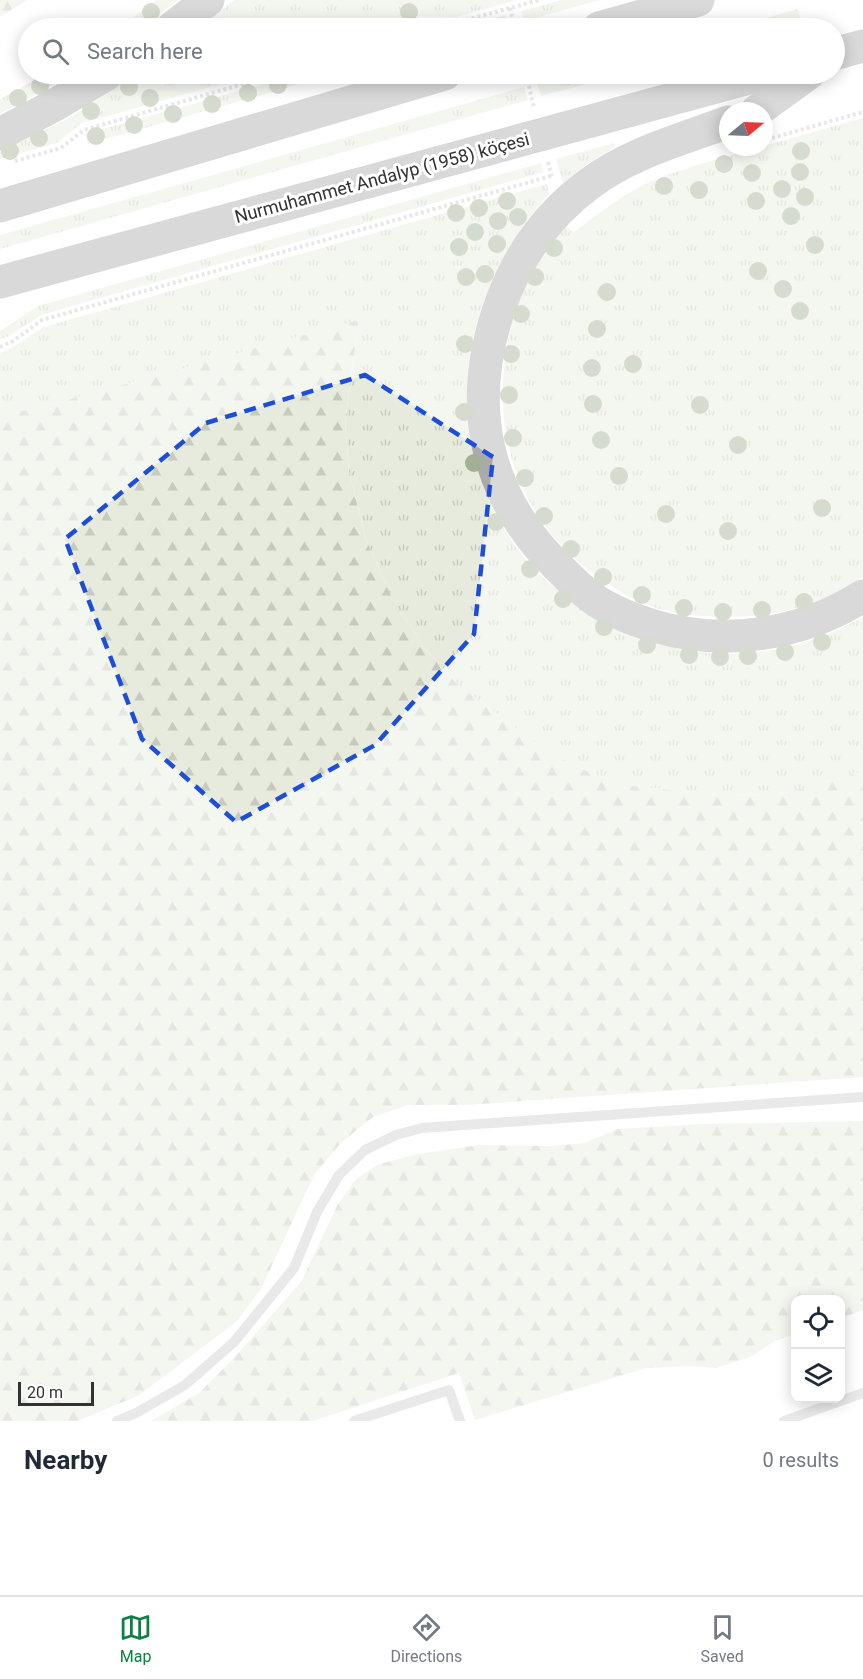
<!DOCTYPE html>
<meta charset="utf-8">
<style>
body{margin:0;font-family:Roboto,sans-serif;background:#f6f6f7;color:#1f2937}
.controls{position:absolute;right:18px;bottom:18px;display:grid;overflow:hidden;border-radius:12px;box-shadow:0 3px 15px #0003}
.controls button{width:54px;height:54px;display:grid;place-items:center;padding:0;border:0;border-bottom:2px solid #e0e1e3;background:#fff;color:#1f2937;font:30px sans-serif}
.compass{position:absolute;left:719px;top:102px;width:54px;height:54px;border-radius:50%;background:#fff;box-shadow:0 3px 15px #0003;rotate:71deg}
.scale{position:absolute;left:18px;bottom:15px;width:76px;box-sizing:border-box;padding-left:6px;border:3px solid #323232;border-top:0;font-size:16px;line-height:21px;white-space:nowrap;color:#323232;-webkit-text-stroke:4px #fff;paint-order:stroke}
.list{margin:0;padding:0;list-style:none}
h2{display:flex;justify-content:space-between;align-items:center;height:78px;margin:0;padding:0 24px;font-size:26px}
h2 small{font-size:20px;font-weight:400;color:#747a83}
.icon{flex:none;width:33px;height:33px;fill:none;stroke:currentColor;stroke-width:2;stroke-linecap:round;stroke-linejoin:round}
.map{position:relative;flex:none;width:863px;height:1421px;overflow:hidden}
.search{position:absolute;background:#fff;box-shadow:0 3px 15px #0003;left:18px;right:18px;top:18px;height:66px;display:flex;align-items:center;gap:15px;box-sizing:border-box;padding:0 21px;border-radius:33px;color:#747a83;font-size:22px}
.sheet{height:174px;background:#fff}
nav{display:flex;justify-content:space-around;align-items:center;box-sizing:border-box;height:84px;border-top:2px solid #e0e1e3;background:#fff;font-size:16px;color:#747a83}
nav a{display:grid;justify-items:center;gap:3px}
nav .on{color:#0b8043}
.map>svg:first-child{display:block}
</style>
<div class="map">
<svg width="863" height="1421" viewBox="0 0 863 1421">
<defs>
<pattern id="grass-tufts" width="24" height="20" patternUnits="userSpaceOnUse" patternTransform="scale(1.5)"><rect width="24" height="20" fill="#e7ebdd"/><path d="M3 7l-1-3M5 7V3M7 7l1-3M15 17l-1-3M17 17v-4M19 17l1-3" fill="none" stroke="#c7cabe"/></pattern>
<pattern id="forest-firs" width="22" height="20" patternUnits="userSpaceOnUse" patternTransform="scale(1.5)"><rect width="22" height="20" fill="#e7ebdd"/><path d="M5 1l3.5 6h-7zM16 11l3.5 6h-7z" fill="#c7cabe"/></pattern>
</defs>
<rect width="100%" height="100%" fill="#fff"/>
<!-- grass -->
<path fill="url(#grass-tufts)" d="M157 0H178L141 28H118Z
M234 0H517L456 17 415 16 371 28H200Z
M561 0H600L524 21 521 11Z
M798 9 801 22 779 28H732Z
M506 15 509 25 497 28H457Z
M46 74H72L0 114V99Z
M138 74H257L82 123 57 143 0 159V152L69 118Z
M300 74H326L314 80 88 144 85 134Z
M573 74H623L541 96 537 83Z
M524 87 528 100 0 249V235Z
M863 118V577C821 606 772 618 721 617 696 616 669 614 645 604 633 600 621 592 610 585 570 560 540 527 521 484 489 414 501 317 542 253 549 243 558 235 566 226L574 232 599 213 624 196 645 184 670 174 707 162Z
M614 143 615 147 587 164 563 183 556 159Z
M541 163 543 172 41 315 9 336 0 340V331L38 306Z
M547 184 549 194C490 258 456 348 470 436 473 452 479 468 484 484 495 514 509 542 531 566 552 588 574 602 600 618 609 623 618 629 627 634 640 640 656 644 671 647 739 663 802 651 863 617V771L830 781 781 794 719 795 633 786 596 776 539 746 457 684 425 649 392 598 366 539 349 472 345 422 359 321 64 401 0 417V353L11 348 44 327Z"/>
<!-- forest -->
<path fill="url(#forest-firs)" d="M0 0H27L0 17Z
M359 320 345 422 349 472 366 539 392 598 425 649 457 684 539 746 596 776 633 786 719 795 781 794 830 781 863 771V1077L466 1105H408L373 1117 341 1143 314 1175 261 1289 236 1322 138 1396 77 1421H0V417L64 401Z
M863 1121V1310L841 1318 840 1300H796L795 1334 775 1341 750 1357 716 1368 689 1366 646 1368 475 1420 459 1373 312 1421H151L199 1393 234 1358 301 1282 338 1204 356 1179 377 1165 413 1155 479 1145 553 1146 584 1143 618 1129 704 1124Z"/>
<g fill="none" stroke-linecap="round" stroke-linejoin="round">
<!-- path -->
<path stroke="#ccc" stroke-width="4" stroke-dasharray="3 3" stroke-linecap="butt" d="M510 8 515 28
M437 28 539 0
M526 74 534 108
M772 138 863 112
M15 161 61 148 84 130 278 74
M548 162 552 178
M0 347 13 341 42 320 551 176"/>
<!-- service -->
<path stroke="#cfcfcf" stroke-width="10" d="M117 1421 136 1413 185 1385 234 1342 294 1268 317 1212 339 1175 365 1150 396 1135 422 1128 863 1097
M354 1421 449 1390 460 1421
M784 1421 863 1393"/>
<!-- primary -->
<path stroke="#aaa" stroke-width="33" d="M172 28 208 0
M599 28 698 0
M834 54 863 46
M757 111 808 74
M728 122C680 140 630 153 589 184 543 218 514 261 497 315 467 409 486 496 557 566 571 580 586 595 603 605 619 614 637 621 654 626 725 647 801 635 863 596
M0 134 53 106 107 74
M0 206 445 74
M0 282 764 74"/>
</g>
<!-- trees -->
<g fill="#a5af95">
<circle cx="151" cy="12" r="9"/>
<circle cx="409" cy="12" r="9"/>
<circle cx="278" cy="85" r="9"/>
<circle cx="40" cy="86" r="9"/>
<circle cx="129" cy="87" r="9"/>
<circle cx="248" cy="93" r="9"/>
<circle cx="18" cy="98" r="9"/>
<circle cx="150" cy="98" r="9"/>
<circle cx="212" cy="104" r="9"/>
<circle cx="91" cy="111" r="9"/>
<circle cx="173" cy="114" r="9"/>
<circle cx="134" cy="125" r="9"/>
<circle cx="96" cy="136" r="9"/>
<circle cx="39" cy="138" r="9"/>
<circle cx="10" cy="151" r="9"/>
<circle cx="801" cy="151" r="9"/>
<circle cx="724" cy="164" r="9"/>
<circle cx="800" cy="172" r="9"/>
<circle cx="752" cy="173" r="9"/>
<circle cx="664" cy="186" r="9"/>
<circle cx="782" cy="189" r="9"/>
<circle cx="699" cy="190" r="9"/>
<circle cx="805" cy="197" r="9"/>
<circle cx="507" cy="201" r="9"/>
<circle cx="756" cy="201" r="9"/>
<circle cx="479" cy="208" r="9"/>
<circle cx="456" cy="213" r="9"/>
<circle cx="791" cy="216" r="9"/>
<circle cx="518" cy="217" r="9"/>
<circle cx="498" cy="221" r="9"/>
<circle cx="475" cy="232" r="9"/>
<circle cx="497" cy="244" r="9"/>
<circle cx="815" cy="245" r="9"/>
<circle cx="459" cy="247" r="9"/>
<circle cx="554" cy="248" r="9"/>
<circle cx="758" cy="271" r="9"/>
<circle cx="485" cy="274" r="9"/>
<circle cx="466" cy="277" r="9"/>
<circle cx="535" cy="277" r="9"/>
<circle cx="783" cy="289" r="9"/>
<circle cx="607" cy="292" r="9"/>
<circle cx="800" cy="311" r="9"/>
<circle cx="521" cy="314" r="9"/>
<circle cx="597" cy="329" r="9"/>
<circle cx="465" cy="344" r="9"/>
<circle cx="511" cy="354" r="9"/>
<circle cx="633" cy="364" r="9"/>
<circle cx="592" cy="368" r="9"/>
<circle cx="509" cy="395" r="9"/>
<circle cx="593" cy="404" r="9"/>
<circle cx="700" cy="405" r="9"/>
<circle cx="464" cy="412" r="9"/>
<circle cx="513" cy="438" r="9"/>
<circle cx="601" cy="440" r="9"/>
<circle cx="738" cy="445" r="9"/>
<circle cx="474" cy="463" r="9"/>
<circle cx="619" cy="476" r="9"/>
<circle cx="525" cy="478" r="9"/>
<circle cx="822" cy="508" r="9"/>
<circle cx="666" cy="514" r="9"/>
<circle cx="544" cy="516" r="9"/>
<circle cx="496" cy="522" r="9"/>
<circle cx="728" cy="531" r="9"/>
<circle cx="571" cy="549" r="9"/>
<circle cx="530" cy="569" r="9"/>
<circle cx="603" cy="577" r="9"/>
<circle cx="642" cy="595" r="9"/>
<circle cx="563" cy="599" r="9"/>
<circle cx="804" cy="602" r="9"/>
<circle cx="684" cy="608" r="9"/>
<circle cx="762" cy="610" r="9"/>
<circle cx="723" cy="612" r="9"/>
<circle cx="604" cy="627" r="9"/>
<circle cx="822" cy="642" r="9"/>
<circle cx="647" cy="645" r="9"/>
<circle cx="785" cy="652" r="9"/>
<circle cx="689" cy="655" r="9"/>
<circle cx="748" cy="656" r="9"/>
<circle cx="720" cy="657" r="9"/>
</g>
<!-- marked area -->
<path d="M0 0H863V1421H0ZM365 375 493 457 474 634 375 745 236 822 142 739 65 539 206 423Z" fill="#fff" fill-opacity=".55" fill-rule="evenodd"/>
<path fill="none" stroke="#1d4ed8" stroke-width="4.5" stroke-dasharray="12 8" stroke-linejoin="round" d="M365 375 493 457 474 634 375 745 236 822 142 739 65 539 206 423Z"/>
<g text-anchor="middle" stroke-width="6" stroke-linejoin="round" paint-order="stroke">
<!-- street labels -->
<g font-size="18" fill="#323232" stroke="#fff">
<text transform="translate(382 178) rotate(-15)" y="6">Nurmuhammet Andalyp (1958) köçesi</text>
</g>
</g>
</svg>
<div class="controls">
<button><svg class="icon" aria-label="locate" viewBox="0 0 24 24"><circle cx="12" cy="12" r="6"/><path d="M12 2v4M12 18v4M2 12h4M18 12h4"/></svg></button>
<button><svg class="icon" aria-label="layers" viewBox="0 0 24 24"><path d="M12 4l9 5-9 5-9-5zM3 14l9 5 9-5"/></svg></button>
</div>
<svg class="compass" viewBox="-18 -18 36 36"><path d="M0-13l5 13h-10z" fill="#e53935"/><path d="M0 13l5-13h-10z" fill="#747a83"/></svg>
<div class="scale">20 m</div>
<div class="search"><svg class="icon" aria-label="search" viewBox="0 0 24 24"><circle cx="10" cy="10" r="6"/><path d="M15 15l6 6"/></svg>Search here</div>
</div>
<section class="sheet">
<h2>Nearby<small>0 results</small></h2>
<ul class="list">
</ul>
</section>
<nav>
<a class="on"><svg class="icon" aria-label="map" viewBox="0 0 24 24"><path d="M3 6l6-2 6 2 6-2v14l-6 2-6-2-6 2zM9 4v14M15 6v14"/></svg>Map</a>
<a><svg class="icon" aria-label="directions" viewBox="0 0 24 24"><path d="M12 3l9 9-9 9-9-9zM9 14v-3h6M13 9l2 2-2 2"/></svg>Directions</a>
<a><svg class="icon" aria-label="saved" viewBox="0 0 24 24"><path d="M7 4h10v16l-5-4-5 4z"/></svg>Saved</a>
</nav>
